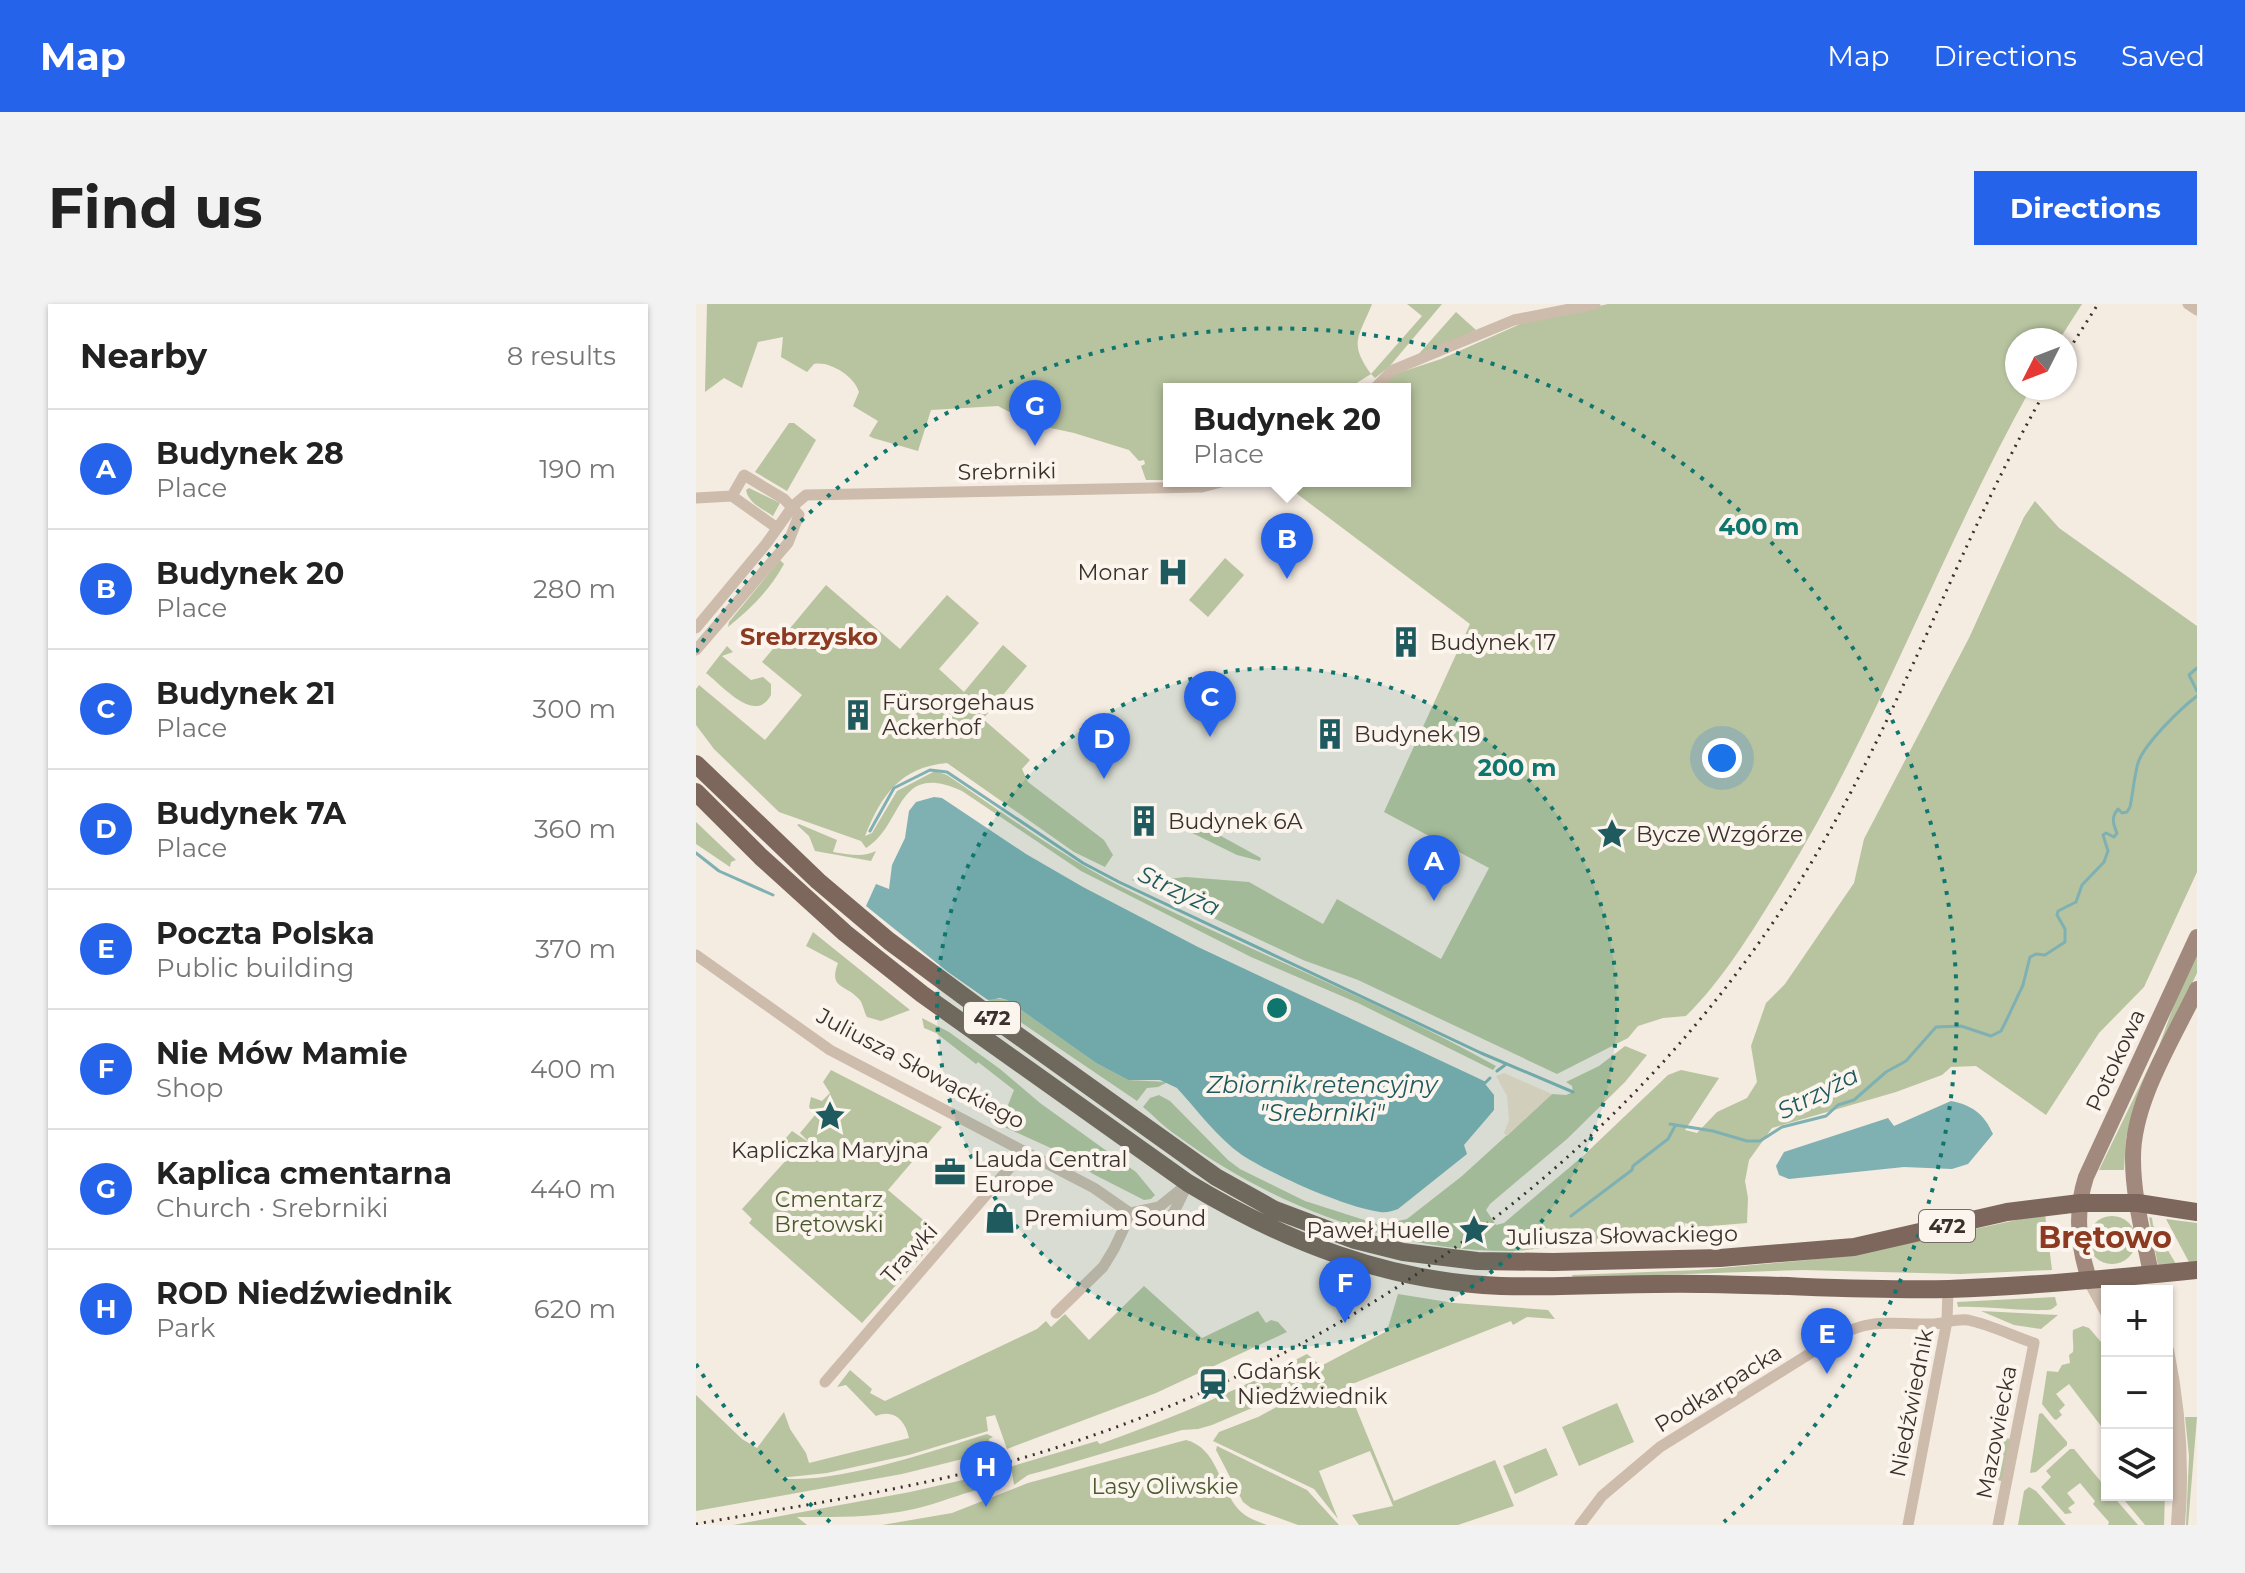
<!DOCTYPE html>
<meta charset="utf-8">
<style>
body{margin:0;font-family:Montserrat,sans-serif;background:#f2f2f2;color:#222}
.controls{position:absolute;right:24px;bottom:24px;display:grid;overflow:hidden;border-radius:0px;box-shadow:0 2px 6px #0004}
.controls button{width:72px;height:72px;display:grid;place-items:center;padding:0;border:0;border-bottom:2px solid #e0e0e0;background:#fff;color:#222;font:40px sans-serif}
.compass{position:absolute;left:1309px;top:24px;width:72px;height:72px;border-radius:50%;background:#fff;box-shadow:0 2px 6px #0004;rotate:228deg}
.you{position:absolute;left:1026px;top:454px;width:28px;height:28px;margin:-20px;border:6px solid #fff;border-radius:50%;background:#1a73e8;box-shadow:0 0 0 12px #1a73e833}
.badge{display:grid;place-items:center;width:52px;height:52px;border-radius:50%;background:#2563eb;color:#fff;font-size:26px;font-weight:700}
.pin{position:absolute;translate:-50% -66px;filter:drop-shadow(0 2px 4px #0008)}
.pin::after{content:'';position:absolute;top:42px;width:28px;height:24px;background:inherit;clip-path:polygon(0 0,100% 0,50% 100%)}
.popup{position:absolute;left:467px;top:79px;width:248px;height:104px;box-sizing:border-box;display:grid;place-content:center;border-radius:0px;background:#fff;filter:drop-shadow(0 2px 6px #0005);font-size:26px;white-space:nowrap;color:#767676}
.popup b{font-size:30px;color:#222}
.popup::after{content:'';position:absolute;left:50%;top:100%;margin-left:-16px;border:16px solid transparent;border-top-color:#fff}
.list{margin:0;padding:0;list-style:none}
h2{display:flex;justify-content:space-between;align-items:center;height:104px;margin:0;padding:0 32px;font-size:34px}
h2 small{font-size:26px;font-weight:400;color:#767676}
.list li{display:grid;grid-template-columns:52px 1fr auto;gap:24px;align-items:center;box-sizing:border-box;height:120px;padding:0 32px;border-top:2px solid #e0e0e0}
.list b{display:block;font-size:30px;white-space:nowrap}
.list p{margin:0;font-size:26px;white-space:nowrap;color:#767676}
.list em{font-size:26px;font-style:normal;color:#767676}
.icon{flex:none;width:44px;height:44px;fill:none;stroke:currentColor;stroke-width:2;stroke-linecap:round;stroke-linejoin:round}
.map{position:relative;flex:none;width:1501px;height:1221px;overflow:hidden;border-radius:0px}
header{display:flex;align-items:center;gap:48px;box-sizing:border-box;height:112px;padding:0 40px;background:#2563eb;color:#fff}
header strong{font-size:38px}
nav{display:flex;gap:44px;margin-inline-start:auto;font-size:28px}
.intro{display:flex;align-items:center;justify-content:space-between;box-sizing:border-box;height:192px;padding:0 48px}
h1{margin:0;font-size:56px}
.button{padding:20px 36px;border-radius:0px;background:#2563eb;color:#fff;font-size:28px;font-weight:700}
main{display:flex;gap:48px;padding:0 48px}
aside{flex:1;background:#fff;border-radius:0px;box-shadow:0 2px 6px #0004}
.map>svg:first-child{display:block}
</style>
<header>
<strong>Map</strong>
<nav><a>Map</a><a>Directions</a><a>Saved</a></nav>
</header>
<div class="intro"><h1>Find us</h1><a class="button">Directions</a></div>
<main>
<aside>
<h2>Nearby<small>8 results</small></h2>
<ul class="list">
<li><span class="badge">A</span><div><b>Budynek 28</b><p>Place</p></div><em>190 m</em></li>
<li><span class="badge">B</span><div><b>Budynek 20</b><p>Place</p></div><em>280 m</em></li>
<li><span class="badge">C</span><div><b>Budynek 21</b><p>Place</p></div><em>300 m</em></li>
<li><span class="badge">D</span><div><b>Budynek 7A</b><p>Place</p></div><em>360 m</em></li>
<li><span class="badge">E</span><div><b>Poczta Polska</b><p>Public building</p></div><em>370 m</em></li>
<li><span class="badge">F</span><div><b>Nie Mów Mamie</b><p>Shop</p></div><em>400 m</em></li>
<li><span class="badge">G</span><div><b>Kaplica cmentarna</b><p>Church · Srebrniki</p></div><em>440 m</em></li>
<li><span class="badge">H</span><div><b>ROD Niedźwiednik</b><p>Park</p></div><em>620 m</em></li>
</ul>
</aside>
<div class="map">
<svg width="1501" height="1221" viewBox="0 0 1501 1221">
<rect width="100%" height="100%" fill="#f4ebe1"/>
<!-- green -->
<path fill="#b8c4a0" d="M11 0H676C663 33 652 38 675 70L651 85H473V176H450L445 162 449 160 448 156 443 157 433 146 378 129 336 120 302 102 235 106 222 147 177 134 173 132 182 117 157 102 163 88C158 72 134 57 118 60L111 68 85 53 87 33 62 38 46 84 28 74 9 88Z
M711 0H746L693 63 679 74 675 70 726 12Z
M912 0H1386L1363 36H1321V84H1335C1245 245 1183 421 1086 579 1059 623 1027 676 990 712L967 714 942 722 932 734 861 770 662 676 607 656 436 576 444 569 462 576 490 573 553 578 627 620 641 595 745 655 793 564 688 508 774 320 584 177H709V85H684L699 70 745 55 829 18Z
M760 8 780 26 720 53Z
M93 119H98L120 136 91 187 59 168Z
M53 184 84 199 77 212C67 205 52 199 50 186Z
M1339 197 1363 224 1501 322V568L1448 683 1403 729 1350 811 1280 762 1255 763 1246 771 1200 788 1076 824 1053 856 1049 877 1052 894 1051 919 1003 923 989 919 986 936C948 938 909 938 870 941 852 942 834 947 816 947 696 948 575 901 480 831 468 823 458 812 447 803L454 794 463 791 474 797 532 856 544 865 609 897 684 921 711 915 766 872 856 790 870 791 877 788 876 782 870 778 903 762 929 742 951 751 929 778 871 835 794 900 790 906 800 921 808 919 887 852 972 771 985 766 1023 774 989 826 1001 829 1021 808 1051 794 1061 778 1055 742 1070 699 1089 680 1158 579 1168 535 1273 334 1328 213Z
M529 254 548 271 512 313 493 296Z
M84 256 88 260C73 287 55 304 32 323L33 318Z
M130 281 204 345 251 291 283 319 243 365 268 388 307 341 331 362 287 415 334 456 326 465 332 478 408 536 417 551 409 563 378 548 251 459C204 463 185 492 169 532L176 529 201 487 239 467 251 471C306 508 361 549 420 580 545 644 678 694 800 762L797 766 662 699 555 653 385 567 266 487C199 456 209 520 170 544L165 537 83 508 18 445 0 421V385L3 381 69 436 106 391 66 358Z
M31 342 37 348 26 352 55 376 67 373 75 380V391C59 421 27 382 10 369Z
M496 510 514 526 565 554 564 557 541 551 486 524Z
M0 518 40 556 35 558 34 563 0 540Z
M103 520 141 536 137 548C152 550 167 554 180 547L175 557 119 547 113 532 101 521Z
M117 628 214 706 185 717 171 713C168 708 167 699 163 695 150 680 132 685 142 659L110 642Z
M1501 650V669L1439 799 1430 834 1428 866H1403L1463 742 1482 690Z
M297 694 311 696 400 759 432 776 472 778 462 783 451 784 441 797 292 696Z
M226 714 253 728 304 765 344 799 440 868 459 891 455 895 448 896 397 870 368 850 304 821 318 786 282 758 280 760 240 729 228 724Z
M135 766 246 823 192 886 245 931 166 1019 53 919 56 915 46 905 93 853 82 843 96 827 114 839 104 829 119 811 113 803 115 793 126 797 134 789 127 778Z
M1349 910 1356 966 1264 970 1107 966 877 974 876 971 1003 966 1112 956 1190 944Z
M1392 936a24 24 0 1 1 48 0a24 24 0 1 1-48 0Z
M1453 913 1456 914 1457 921 1480 960 1462 962Z
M1470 915 1501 919V959L1494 960Z
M448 982 506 1034 562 1007 570 1019 575 1016 582 1018 591 1028 460 1089 311 1145 299 1111 290 1113 292 1127 213 1151 131 1169 84 1174C138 1181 237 1147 291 1130L297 1133 293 1135 295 1148 206 1170 0 1207V1091L46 1135 61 1144 88 1108 94 1125 110 1149 113 1159 213 1134C209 1116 198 1105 180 1112L150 1081 141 1083 154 1066 176 1085 174 1089 189 1097 341 1025 350 1017 355 1023 369 1010 393 1036Z
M702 990 758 999 852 1006 859 1015 831 1013 817 1021 815 1017 651 1082 698 1197 799 1156 818 1202 762 1221H663L656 1211 697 1202 674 1147 623 1167 642 1215 618 1185 517 1137 523 1128 562 1113 607 1089 605 1083 516 1121 502 1125 486 1126 354 1165 332 1171 318 1181 315 1163 317 1162 401 1137 404 1140C475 1115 544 1085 611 1050L625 1062 691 1027Z
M1359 993 1361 1001C1356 1005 1356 1006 1349 1006 1320 1007 1291 1002 1262 1003L1261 998Z
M1285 1007 1362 1011 1345 1025 1318 1021Z
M1387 1022 1393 1024 1411 1045V1133L1406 1128 1408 1126 1373 1080 1360 1090 1369 1101 1363 1107 1366 1111 1360 1116 1358 1115 1346 1100 1351 1067 1362 1068 1366 1061 1374 1059 1373 1051 1377 1048C1378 1040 1376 1034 1377 1026Z
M921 1099 938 1138 883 1162 866 1123Z
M1346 1109 1371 1138V1141L1340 1168 1334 1169 1343 1110Z
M1489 1113H1501L1492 1221H1490L1493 1152Z
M1303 1133 1315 1135 1306 1177 1295 1175Z
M490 1136C522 1144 523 1184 543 1206 551 1214 560 1217 571 1221H186L256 1209 332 1179Z
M521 1142 611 1186 643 1221H602L555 1204 547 1198 520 1146Z
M850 1144 862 1171 819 1190 807 1162Z
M1374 1145H1378L1411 1185V1191H1416L1442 1221H1412L1413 1218 1397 1200 1399 1197 1384 1179 1371 1189 1379 1199 1372 1204 1376 1209 1369 1210 1345 1183 1355 1173 1350 1167Z
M302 1168 307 1182C277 1183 247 1199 218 1205 178 1214 141 1213 101 1213L111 1221H37L214 1188Z
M1333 1183 1340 1187 1370 1221H1322L1328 1187Z
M1424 1191H1469L1468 1221H1449Z"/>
<!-- plaza -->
<path fill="#ecdcc8" d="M808 769 856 790 811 832 808 829 813 816 811 792 800 772Z"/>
<!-- water -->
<path fill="#7fb0b2" d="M238 493 246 494 330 550 387 583 502 643 786 776 798 791V806L768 841 771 850 702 905C696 907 691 909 684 908 648 903 577 871 546 851 522 834 501 806 481 784L464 776H432L400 759 311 696 304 694 292 696 252 668 170 602 180 580 193 585 196 561 209 534 213 507 220 498Z
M1255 797C1276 801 1288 810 1297 830L1272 860 1256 865 1208 863 1093 875 1083 871 1080 862 1088 848 1192 814 1198 822Z"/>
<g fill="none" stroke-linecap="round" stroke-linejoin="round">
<!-- stream -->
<path stroke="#7fb0b2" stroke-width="3" d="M1501 364 1493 371 1501 387
M174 527 198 484 234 466 251 468 387 559 423 578 785 749 877 788
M0 549 23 567 77 591
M801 767 809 761
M786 778 789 779 794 774
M974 820 1017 827 1051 837H1064L1086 823 1130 812 1142 801 1158 796 1190 768 1210 757 1240 723 1265 722 1295 732 1305 727 1311 715 1327 681 1334 653 1340 650 1349 651 1369 638V625L1361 611 1362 607 1380 598 1386 581 1408 558 1412 547 1407 531 1410 529 1418 533 1421 529C1417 520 1415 513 1422 505L1426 509 1431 508 1434 503C1437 489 1438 473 1442 459 1448 440 1485 404 1501 392
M875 912 936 866 937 862 972 835 979 822"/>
<!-- minor -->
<path stroke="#cdbbac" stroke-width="11" d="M1492 0 1501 6
M678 85 697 66 818 16 899 0
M36 192 81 224
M0 194 36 192
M0 324 70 240 97 202 110 191 506 183 529 177
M0 346 92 239 103 211 88 195 48 171 36 192
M0 651 134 746 398 884 444 916 459 917 477 910 492 879
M435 909 463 903 489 882
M360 1009 407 963 418 945 435 909
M129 1078 328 847
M884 1221 906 1192 964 1143 1142 1032C1177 1013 1198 1021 1235 1020 1248 1020 1259 1014 1272 1016 1295 1021 1317 1032 1338 1039L1302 1221
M1212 1221 1251 1017 1252 985"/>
<!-- tertiary -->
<path stroke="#cdbbac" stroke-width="14" d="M1393 975 1411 1008
M1471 1046C1483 1105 1487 1161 1482 1221"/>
<!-- secondary -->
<path stroke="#a18a7d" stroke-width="16" d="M1455 970C1448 933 1437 894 1437 855 1436 799 1477 735 1501 685
M1393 975C1382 942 1379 907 1390 873L1501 633"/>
<!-- primary -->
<path stroke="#7d675c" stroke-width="18" d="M0 460 122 577 193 637 293 711 520 873 579 906 659 936 707 948 781 957 857 958 1024 954 1158 943 1311 908 1384 899H1442L1501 908
M0 488 65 553 149 629 226 690 492 879C588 937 691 978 805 982 873 984 942 978 1011 980 1091 981 1173 987 1253 985 1336 982 1419 974 1501 966"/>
<!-- rail -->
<path stroke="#3b302b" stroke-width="3" stroke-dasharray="2 6" stroke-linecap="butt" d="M1369 52 1402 0
M0 1220C108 1201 217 1185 323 1155 654 1059 946 847 1121 549 1209 400 1265 234 1351 84"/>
</g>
<!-- distance rings -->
<circle cx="581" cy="704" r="340" fill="#0f766e" fill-opacity=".12"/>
<g fill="none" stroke="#0f766e" stroke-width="4" stroke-dasharray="4 8">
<circle cx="581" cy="704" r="340"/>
<path d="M134 1218A681 681 0 0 1 0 1060M0 348A681 681 0 1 1 1028 1218"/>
</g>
<!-- icons -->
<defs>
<symbol id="hospital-bare" viewBox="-9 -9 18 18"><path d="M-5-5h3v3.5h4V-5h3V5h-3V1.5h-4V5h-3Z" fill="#1f5a5e" stroke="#fbf5ee" stroke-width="2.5" paint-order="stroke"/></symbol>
<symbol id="building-bare" viewBox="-9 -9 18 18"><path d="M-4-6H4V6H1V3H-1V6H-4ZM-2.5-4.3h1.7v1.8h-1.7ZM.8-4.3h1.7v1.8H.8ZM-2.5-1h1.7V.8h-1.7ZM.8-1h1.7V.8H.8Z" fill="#1f5a5e" stroke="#fbf5ee" stroke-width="2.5" paint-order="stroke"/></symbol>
<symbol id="sight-bare" viewBox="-9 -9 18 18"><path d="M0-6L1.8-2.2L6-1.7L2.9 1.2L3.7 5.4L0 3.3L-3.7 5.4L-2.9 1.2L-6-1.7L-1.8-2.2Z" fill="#1f5a5e" stroke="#fbf5ee" stroke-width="2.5" paint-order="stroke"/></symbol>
<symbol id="office-bare" viewBox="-9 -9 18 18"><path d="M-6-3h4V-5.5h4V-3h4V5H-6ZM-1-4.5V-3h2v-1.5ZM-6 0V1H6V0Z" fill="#1f5a5e" stroke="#fbf5ee" stroke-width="2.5" paint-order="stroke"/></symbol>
<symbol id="shop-bare" viewBox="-9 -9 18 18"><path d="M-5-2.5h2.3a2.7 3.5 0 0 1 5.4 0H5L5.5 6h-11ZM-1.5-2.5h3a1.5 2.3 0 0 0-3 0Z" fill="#1f5a5e" stroke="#fbf5ee" stroke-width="2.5" paint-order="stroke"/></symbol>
<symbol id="station-bare" viewBox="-9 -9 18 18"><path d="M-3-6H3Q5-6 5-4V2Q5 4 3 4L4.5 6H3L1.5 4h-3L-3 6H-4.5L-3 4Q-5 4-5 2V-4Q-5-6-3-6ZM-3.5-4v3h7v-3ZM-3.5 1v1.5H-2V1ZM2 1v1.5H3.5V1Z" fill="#1f5a5e" stroke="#fbf5ee" stroke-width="2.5" paint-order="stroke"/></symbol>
</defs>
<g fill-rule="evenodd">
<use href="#hospital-bare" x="455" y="246" width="44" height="44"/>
<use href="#building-bare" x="688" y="316" width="44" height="44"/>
<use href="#building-bare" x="140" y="389" width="44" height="44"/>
<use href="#building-bare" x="612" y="408" width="44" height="44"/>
<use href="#building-bare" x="426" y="495" width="44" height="44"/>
<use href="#sight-bare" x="894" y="508" width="44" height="44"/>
<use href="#sight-bare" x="112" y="790" width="44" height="44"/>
<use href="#office-bare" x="232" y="846" width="44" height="44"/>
<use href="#shop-bare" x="282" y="892" width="44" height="44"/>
<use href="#sight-bare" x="756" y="904" width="44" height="44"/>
<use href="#station-bare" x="495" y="1058" width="44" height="44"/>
</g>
<g text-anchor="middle" stroke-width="8" stroke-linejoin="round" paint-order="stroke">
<!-- shield labels -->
<g fill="#fbf5ee" stroke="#756b66" stroke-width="2">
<rect x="268" y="698" width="56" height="32" rx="6"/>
<rect x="1223" y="906" width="56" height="32" rx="6"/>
</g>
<g font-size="20" font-weight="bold" fill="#3b302b">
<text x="296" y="721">472</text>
<text x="1251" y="929">472</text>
</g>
<!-- street labels -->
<g font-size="22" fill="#3b302b" stroke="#fbf5ee">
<text transform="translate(311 167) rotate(-1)" y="8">Srebrniki</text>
<text transform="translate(1419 756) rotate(-65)" y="8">Potokowa</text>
<text transform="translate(225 764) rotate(28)" y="8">Juliusza Słowackiego</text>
<text transform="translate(926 931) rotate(-1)" y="8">Juliusza Słowackiego</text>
<text transform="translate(213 949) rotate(-48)" y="8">Trawki</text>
<text transform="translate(1022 1084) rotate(-32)" y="8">Podkarpacka</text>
<text transform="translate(1215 1099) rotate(-79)" y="8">Niedźwiednik</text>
<text transform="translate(1300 1128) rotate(-79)" y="8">Mazowiecka</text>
</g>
<!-- poi labels -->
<g font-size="22" fill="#3b302b" stroke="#fbf5ee" text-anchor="start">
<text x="453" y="276" text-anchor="end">Monar</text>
<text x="734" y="346">Budynek 17</text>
<text x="186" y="406">Fürsorgehaus<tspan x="186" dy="25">Ackerhof</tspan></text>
<text x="658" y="438">Budynek 19</text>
<text x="472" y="525">Budynek 6A</text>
<text x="940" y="538">Bycze Wzgórze</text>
<text x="134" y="854" text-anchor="middle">Kapliczka Maryjna</text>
<text x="278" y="863">Lauda Central<tspan x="278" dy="25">Europe</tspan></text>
<text x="328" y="922">Premium Sound</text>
<text x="754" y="934" text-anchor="end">Paweł Huelle</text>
<text x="541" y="1075">Gdańsk<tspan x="541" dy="25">Niedźwiednik</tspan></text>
</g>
<!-- park labels -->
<g font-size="22" fill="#4a5a2e" stroke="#fbf5ee">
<text x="133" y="903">Cmentarz<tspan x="133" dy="25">Brętowski</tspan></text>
<text x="469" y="1190">Lasy Oliwskie</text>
</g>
<!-- neighbourhood labels -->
<g font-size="24" font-weight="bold" fill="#8c3b22" stroke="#fbf5ee">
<text x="113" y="341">Srebrzysko</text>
</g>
<!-- water labels -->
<g font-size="24" font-style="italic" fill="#1f5a5e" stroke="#fbf5ee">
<text transform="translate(483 587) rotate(25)" y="8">Strzyża</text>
<text x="626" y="789">Zbiornik retencyjny<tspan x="626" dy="28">"Srebrniki"</tspan></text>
<text transform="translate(1122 789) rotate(-27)" y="8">Strzyża</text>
</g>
<!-- district labels -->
<g font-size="30" font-weight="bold" fill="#8c3b22" stroke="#fbf5ee">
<text x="1409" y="944">Brętowo</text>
</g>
</g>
<circle cx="581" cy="704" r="12" fill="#0f766e" stroke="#fbf5ee" stroke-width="4"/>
<g font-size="24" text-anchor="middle" font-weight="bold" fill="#0f766e" stroke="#fbf5ee" stroke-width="8" stroke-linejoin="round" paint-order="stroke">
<text x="1063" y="231">400 m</text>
<text x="821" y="472">200 m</text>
</g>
</svg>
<div class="controls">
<button>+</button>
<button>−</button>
<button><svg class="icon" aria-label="layers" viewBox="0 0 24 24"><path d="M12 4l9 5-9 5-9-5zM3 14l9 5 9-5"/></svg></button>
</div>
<svg class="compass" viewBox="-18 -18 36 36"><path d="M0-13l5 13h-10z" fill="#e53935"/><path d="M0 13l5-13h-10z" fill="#767676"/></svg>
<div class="you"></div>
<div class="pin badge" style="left:738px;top:597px">A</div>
<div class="pin badge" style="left:591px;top:275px">B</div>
<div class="popup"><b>Budynek 20</b>Place</div>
<div class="pin badge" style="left:514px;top:433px">C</div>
<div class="pin badge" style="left:408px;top:475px">D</div>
<div class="pin badge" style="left:1131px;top:1070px">E</div>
<div class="pin badge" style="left:649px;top:1019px">F</div>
<div class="pin badge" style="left:339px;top:142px">G</div>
<div class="pin badge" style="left:290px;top:1203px">H</div>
</div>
</main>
